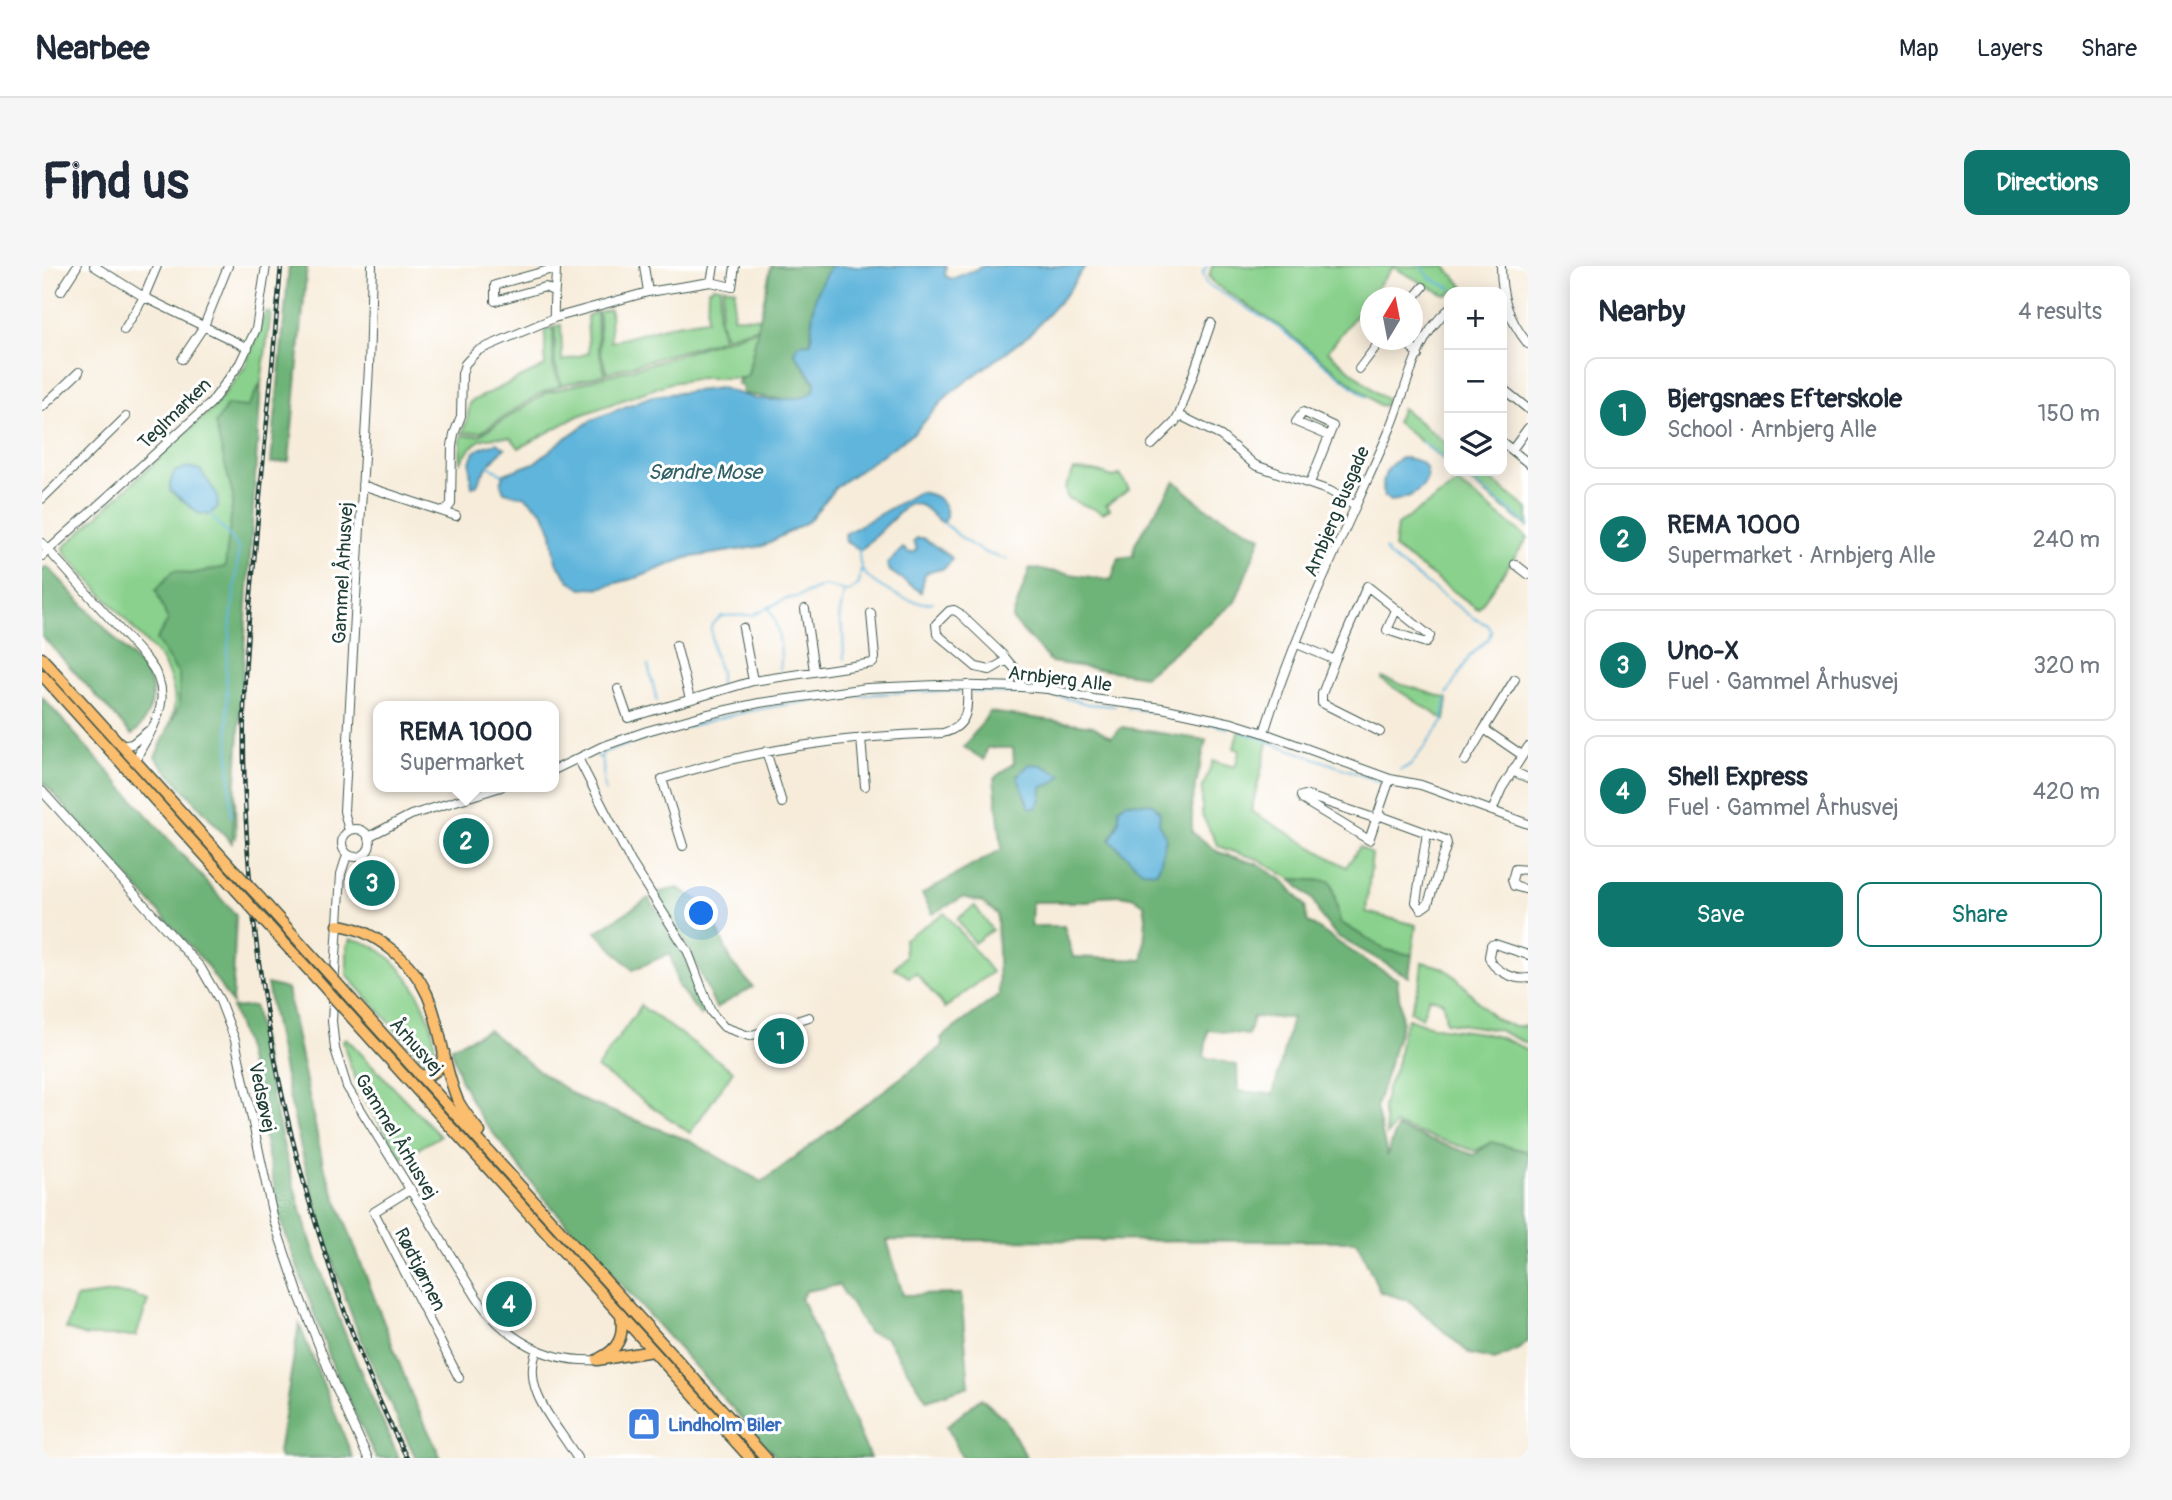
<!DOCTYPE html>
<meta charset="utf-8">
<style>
body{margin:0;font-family:Pangolin,sans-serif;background:#f6f6f7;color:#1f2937}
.controls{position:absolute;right:21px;top:21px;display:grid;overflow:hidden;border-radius:14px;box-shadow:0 4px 18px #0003}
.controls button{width:63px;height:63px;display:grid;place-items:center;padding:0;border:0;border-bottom:2px solid #e0e1e3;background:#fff;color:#1f2937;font:35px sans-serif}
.compass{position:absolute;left:1318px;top:21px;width:63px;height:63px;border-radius:50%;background:#fff;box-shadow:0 4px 18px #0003;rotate:10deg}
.you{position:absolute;left:660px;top:648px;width:24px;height:24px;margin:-18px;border:5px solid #fff;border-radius:50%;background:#1a73e8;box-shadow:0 0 0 10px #1a73e833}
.badge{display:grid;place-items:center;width:46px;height:46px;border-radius:50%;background:#0f766e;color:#fff;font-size:23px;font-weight:700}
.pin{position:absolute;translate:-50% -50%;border:4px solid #fff;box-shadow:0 2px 7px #0006}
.popup{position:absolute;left:331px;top:435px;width:186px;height:91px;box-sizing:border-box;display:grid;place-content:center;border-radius:14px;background:#fff;filter:drop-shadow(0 2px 5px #0005);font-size:23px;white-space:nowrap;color:#747a83}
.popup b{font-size:26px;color:#1f2937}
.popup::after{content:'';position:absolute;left:50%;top:100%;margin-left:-14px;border:14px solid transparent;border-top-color:#fff}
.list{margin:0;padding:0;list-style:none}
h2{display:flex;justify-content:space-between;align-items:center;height:91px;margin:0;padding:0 28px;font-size:30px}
h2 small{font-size:23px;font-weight:400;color:#747a83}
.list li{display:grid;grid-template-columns:46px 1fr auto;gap:21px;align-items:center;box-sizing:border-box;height:112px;margin:0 14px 14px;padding:0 14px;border:2px solid #e0e1e3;border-radius:14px}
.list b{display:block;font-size:26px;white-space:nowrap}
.list p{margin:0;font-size:23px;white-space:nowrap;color:#747a83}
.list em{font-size:23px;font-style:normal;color:#747a83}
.actions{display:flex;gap:14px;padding:21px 28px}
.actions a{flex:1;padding:16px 0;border:2px solid #0f766e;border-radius:14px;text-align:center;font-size:24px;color:#0f766e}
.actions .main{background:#0f766e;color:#fff}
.icon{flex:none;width:38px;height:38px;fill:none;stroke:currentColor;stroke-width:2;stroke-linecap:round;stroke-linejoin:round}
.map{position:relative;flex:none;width:1486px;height:1192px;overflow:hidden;border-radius:14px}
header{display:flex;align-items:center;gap:42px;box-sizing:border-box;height:98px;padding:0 35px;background:#fff;border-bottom:2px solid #e0e1e3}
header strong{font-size:33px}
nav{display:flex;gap:38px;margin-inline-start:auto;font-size:24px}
.intro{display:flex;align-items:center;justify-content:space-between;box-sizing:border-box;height:168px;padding:0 42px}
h1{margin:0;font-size:49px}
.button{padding:18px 32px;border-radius:14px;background:#0f766e;color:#fff;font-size:24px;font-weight:700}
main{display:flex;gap:42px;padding:0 42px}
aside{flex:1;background:#fff;border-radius:14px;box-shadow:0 4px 18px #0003}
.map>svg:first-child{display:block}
</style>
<header>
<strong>Nearbee</strong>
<nav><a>Map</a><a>Layers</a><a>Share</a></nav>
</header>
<div class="intro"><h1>Find us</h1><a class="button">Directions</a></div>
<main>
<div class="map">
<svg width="1486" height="1192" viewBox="0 0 1486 1192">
<rect width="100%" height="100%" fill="#fff"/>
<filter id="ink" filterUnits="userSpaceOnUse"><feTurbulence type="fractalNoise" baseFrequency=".0143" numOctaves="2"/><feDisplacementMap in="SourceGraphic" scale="14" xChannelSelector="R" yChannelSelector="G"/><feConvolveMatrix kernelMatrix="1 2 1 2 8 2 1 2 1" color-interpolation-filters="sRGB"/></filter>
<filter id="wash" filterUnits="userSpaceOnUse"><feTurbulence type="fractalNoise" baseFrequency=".00686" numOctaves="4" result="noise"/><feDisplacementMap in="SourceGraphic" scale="28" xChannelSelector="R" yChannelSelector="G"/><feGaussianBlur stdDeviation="1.57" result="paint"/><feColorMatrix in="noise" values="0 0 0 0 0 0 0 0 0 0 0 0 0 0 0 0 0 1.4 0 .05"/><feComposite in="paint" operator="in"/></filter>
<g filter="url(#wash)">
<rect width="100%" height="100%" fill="#f7ecda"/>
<!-- green -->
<path fill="#89d18c" stroke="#548760" stroke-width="2" d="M1170 0H1403L1422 21 1405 29 1401 28 1351 1 1286 85 1336 128 1346 134 1342 140 1337 139 1233 57 1174 19 1167 11Z
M671 20 679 21 676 50 681 73 565 107 558 83 557 46 568 43 569 76 634 58 665 53 666 23H669Z
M682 21 693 23 691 51 718 52 717 61 683 71 678 52Z
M224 46 229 47 219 117 192 483 194 572 115 491C131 448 143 436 119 393L23 287 22 281 172 141 203 101Z
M555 46 556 80 563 108 520 119 513 98V60L519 59 520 95 547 87 545 50Z
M511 61V99L518 120 499 127 439 166 420 167 425 155 428 136 503 100V64Z
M716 63 705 112H660L628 117 536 150 477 182 469 172C440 169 432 173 418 197L419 170 438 169 504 127 618 95Z
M1360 142 1407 180V198L1354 156Z
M1032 204 1053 205 1071 211 1078 209 1087 223 1064 239 1068 243 1061 247 1025 232 1023 222Z
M1415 205H1438L1486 243V261Z
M1416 217 1486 272 1436 343 1352 282 1355 259Z
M1340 412 1406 433 1403 454 1340 414Z
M1200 464 1227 473 1209 545 1304 601 1318 581 1330 588 1324 646 1374 659 1370 689 1344 684 1298 656 1290 619 1287 615 1249 613 1216 593 1183 583 1175 578 1160 549V523L1171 495 1193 501 1198 484 1192 482 1196 466Z
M933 640 950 664 932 677 915 653Z
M903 647 950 706 903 742 874 707 867 711 852 702 863 690 862 673Z
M309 673C357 679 397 748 393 794L384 797 305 709V680Z
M1380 696C1388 698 1400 700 1406 705 1433 723 1447 768 1486 759V778L1456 764 1404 756 1401 736 1387 731 1380 752 1368 745 1378 715Z
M599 740 691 805 648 867 555 802Z
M1366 752C1408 771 1443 757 1486 785V886L1449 876 1433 885 1353 859 1345 869 1341 841 1345 822 1356 795 1360 767Z
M304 772 398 870 360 892C336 854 310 819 301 774Z
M70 1027 92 1029 106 1035 94 1070H44L24 1063 34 1032Z"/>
<!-- forest -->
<path fill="#6eb378" stroke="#467856" stroke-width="2" fill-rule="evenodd" d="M247 0H265L247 195 229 197Z
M729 0H789C769 31 771 42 769 77L752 86 774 119 772 125C754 140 723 130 701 128L700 120 695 118V115L706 109Z
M219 117 190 577 113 491 137 440V409L114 374 126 355 114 324 132 304 148 308 183 301 191 231 173 158 185 139 206 141Z
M1133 215 1162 241 1219 271 1193 336 1103 410 1009 396 970 353 988 302 1069 314 1077 292 1092 290 1093 277Z
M3 301 7 302 101 403C103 407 107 413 109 418 114 436 103 458 90 469L0 370V304Z
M0 431 194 649 190 738 163 697 0 515Z
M948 446 1051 460 1069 471 1080 461 1164 474 1150 536V566L1176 586 1215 598 1243 616 1263 640 1265 655 1324 695 1355 713 1360 756 1334 841 1345 889 1355 862 1432 889 1449 876 1486 886V1075L1478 1083 1453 1094 1428 1088 1366 1034 1338 1026 1315 975 845 974 861 1029 919 1028 927 1120 885 1134 844 1071 826 1066 797 1019 764 1025 759 1032 828 1192H735L501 931 437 849 418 813 409 781 446 764 498 806 540 834 646 874 720 916 901 780 899 772 957 729 955 648 940 636 921 631 891 648 880 628 960 583 952 512 972 497 971 482H945L942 494 922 481ZM1116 544 1117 558 1124 571 1118 599 1068 574 1079 551ZM1079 629 1093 632 1102 638 1104 651 1101 694 1031 691 1022 660H989L990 636H1047L1059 630ZM1211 751 1250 752 1231 828 1196 825 1195 799 1162 791 1166 764 1206 769Z
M1249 613 1287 615 1290 619 1298 656 1344 684 1370 689 1367 711 1295 670 1279 651 1271 634Z
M636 622 665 639 690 697 711 721 674 742 648 685 614 627Z
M607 632 642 688 665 746 659 750 636 720 628 687 591 704 554 666Z
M225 718 245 723 281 898 370 1130 399 1192H374C350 1143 326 1093 307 1042 268 937 245 827 225 718Z
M212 740C225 806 238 873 257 938 283 1025 319 1110 357 1192H334L292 1103 240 958 204 783 190 742Z
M257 1058 311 1192H238L236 1187Z
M939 1132 963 1153 985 1192H920L905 1160Z"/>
<!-- water -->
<path fill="#60b5dc" stroke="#407988" stroke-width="2" d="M789 0H904L903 10 910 13 942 0H1043L1026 26 987 69 906 129 873 166 795 220 767 255 721 280 644 292 597 311 560 321 540 323 527 314 514 296 510 267 502 247 484 231 462 226 459 218 462 208 492 197 522 173 550 154 610 130 679 122 714 133 734 134 762 131 772 125 773 116 752 86 757 78 769 77C771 42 769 30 789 0Z
M455 177 463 182C450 193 441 204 434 220L430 221C426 193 425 183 455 177Z
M1360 192C1401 193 1389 232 1348 235L1342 230C1339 212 1344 199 1360 192Z
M145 201 158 204 175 228 176 241 167 249 156 247 128 224V218L132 206Z
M877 226C895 228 910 238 902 257 888 252 885 235 866 238L819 284 804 276 803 268Z
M875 272H881L910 292C903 309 893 301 883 308L879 326 848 305 845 298 861 282 867 287 872 286 875 282 871 276Z
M988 498 1000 499 1020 509 1012 517 1000 521 999 534 994 542H988L975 510Z
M1085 536 1111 538 1118 547 1117 558 1124 571 1118 599 1115 606 1100 605 1068 574 1077 556V542Z"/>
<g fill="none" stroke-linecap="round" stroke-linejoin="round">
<!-- stream -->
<path stroke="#60b5dc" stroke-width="2" d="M1165 0 1161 6 1165 18 1233 59 1324 131
M1379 0 1388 12 1410 23
M1380 176 1407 197
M446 199 461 209
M1417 205 1486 259
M168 247C177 260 189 270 197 283L184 401 189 551
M902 257C921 274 939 289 965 293
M1343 283 1347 290 1433 353 1446 359 1449 365 1447 372 1427 391 1405 428
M817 284C817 291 817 299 821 305 832 321 873 341 891 336
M802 326 797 352 801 366 802 393
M727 342C736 356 741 387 738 403
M606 399 615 435
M678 418V406L671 384 669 362 670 358 680 350 711 349 744 333 755 331 782 320 807 326 817 318 819 303
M930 425 1016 430 1046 438 1073 440
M1085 442 1127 448 1186 462
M1200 466 1339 516
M555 490 559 492 561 487 566 485C607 472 648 459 690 449 765 432 841 425 918 425
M559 492C565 504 557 514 564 526
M1358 504 1368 500 1401 456 1404 434"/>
</g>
</g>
<g filter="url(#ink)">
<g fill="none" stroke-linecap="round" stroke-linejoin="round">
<defs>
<path id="minor" d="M52 0 102 31 206 82
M602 0 606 26
M1459 0C1459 31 1467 54 1486 78
M669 16 672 0
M19 25 35 0
M511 25 503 21 453 35V19L514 2C514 19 511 35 512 52
M1370 34 1381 21
M1169 57 1137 149 1179 170 1213 199 1288 225 1313 240
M82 64 102 31 115 0
M1364 74 1376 90
M140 93 162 60 186 0
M1317 103 1339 74
M1460 122 1486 143
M1407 130V135
M0 141 37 106
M1460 176 1470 184 1486 162
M1110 179 1133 156 1137 149
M1470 184 1486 197
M1268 217 1291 160 1261 146 1254 156 1287 170
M320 219 414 250
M0 233 84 151
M402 246 409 238 410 180 412 168 419 150 420 108 423 98 435 85 512 52 606 26 669 16 690 21 693 0
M0 277 106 395C127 421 121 445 106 471 101 480 96 486 94 496
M0 290 169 137 198 97 214 63 224 0
M1473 298 1486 308
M763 343 772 405
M701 362 711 415
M1255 378 1293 394 1325 320 1388 370 1384 377 1345 364 1354 344
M634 379 648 433
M965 394 948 404 934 401 895 368 894 358 907 345 912 344 917 347 960 388 978 409 979 421
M1293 394 1280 428V437L1338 466
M1473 413 1442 463 1480 489
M576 423 586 452 711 415 831 397 833 392 829 347
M1222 467C1254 362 1305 262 1349 161 1365 123 1373 71 1407 43
M819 472 823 520
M79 480 90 478 106 465
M724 485 740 537
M537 494 589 596 646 686 669 746 682 761 707 770 767 751
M1423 495 1442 463
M512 504 559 481 605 465 662 449 717 437 825 422 895 419 979 421 1006 423 1051 433 1120 442 1190 457 1222 467 1348 513 1379 519 1486 558
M1470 505 1486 512
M0 525 159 702 178 735 193 774 232 955 258 1032 293 1120 326 1192
M1450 545 1460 522 1486 481
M1336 549 1404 574 1405 578 1386 638 1379 643 1374 636 1385 567
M1335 553 1263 529 1259 530 1261 534 1327 574 1348 513
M300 577a14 14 0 1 1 28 0a14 14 0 1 1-28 0Z
M307 565 302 545 327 101 330 0
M326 571 369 549 459 521
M641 580 620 513C713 483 803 470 901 467 927 460 926 442 925 419
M305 589 299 608 290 755 293 783 305 821 435 1032C463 1073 505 1097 555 1094
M1486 604 1473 603 1470 614 1472 620 1486 624
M1486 689 1453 678 1449 679C1449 682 1447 688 1447 691 1450 704 1474 715 1486 712
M369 923 332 946 417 1112
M495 1084C478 1125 516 1159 535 1192"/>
<path id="major" d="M0 392 192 604
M0 409 194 624
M219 633 276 696
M220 653 275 713
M296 659C315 661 335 672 350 684 404 727 392 779 416 835 422 846 430 856 438 866
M310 734 724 1192
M309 751 708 1192
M377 809C393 811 400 801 402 786
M558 1092C577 1083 582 1070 579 1049
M555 1094 611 1085"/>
</defs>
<!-- minor casing -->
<use href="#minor" stroke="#3f574d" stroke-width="10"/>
<!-- major casing -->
<use href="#major" stroke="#3f574d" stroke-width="13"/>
<!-- minor -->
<use href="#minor" stroke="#fff" stroke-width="8"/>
<!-- major -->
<use href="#major" stroke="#fbbd6e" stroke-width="10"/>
<defs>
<path id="rail" d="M239 0C232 83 224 167 216 250 211 313 203 376 202 439 199 632 226 816 287 999 308 1065 333 1131 365 1192"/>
</defs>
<!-- rail casing -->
<use href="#rail" stroke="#1f3d34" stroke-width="4.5"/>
<!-- rail -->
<use href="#rail" stroke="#fff" stroke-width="2" stroke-dasharray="5" stroke-linecap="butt"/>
<defs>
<path id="major-bridge" d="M192 604 219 633
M194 624 220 653
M276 696 310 734
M275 713 309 751"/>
</defs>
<!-- major-bridge casing -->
<use href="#major-bridge" stroke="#3f574d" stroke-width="13" stroke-linecap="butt"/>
<!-- major-bridge -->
<use href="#major-bridge" stroke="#fbbd6e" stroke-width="10"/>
</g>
</g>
<!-- icons -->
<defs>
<symbol id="shop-square" viewBox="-11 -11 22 22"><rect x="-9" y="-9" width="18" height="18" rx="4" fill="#3f7fe0" stroke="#fff"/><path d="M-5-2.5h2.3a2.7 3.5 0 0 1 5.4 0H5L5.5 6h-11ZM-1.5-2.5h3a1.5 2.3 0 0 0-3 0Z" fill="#fff"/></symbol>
</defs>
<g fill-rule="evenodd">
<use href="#shop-square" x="583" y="1139" width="38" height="38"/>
</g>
<g text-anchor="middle" stroke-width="6" stroke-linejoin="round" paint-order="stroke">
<!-- street labels -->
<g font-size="19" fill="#1f3d34" stroke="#fff">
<text transform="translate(132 147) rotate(-44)" y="7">Teglmarken</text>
<text transform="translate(1294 245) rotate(-67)" y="7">Arnbjerg Busgade</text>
<text transform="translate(300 307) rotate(-87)" y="7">Gammel Århusvej</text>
<text transform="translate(1018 412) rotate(7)" y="7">Arnbjerg Alle</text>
<text transform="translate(375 780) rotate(48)" y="7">Århusvej</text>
<text transform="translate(221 831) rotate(78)" y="7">Vedsøvej</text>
<text transform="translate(355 870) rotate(59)" y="7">Gammel Århusvej</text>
<text transform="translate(379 1003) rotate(63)" y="7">Rødtjørnen</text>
</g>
<!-- shop labels -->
<g font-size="19" font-weight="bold" fill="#366cbe" stroke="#fff" text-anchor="start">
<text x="626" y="1165">Lindholm Biler</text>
</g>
<!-- water labels -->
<g font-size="21" font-style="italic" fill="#326166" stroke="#fff">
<text x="663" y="213">Søndre Mose</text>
</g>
</g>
</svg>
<div class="controls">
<button>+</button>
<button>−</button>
<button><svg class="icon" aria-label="layers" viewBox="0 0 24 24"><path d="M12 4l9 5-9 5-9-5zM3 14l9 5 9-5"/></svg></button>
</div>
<svg class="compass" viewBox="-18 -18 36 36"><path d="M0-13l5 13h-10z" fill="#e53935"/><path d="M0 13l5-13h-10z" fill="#747a83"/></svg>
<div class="you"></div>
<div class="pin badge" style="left:739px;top:775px">1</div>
<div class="pin badge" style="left:424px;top:575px">2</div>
<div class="popup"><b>REMA 1000</b>Supermarket</div>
<div class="pin badge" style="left:330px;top:617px">3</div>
<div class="pin badge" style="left:467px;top:1038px">4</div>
</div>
<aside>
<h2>Nearby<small>4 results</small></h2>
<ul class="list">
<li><span class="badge">1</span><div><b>Bjergsnæs Efterskole</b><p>School · Arnbjerg Alle</p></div><em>150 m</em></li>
<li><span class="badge">2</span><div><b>REMA 1000</b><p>Supermarket · Arnbjerg Alle</p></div><em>240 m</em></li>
<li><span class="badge">3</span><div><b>Uno-X</b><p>Fuel · Gammel Århusvej</p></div><em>320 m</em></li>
<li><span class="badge">4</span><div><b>Shell Express</b><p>Fuel · Gammel Århusvej</p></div><em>420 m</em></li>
</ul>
<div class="actions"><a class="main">Save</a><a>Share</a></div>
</aside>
</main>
